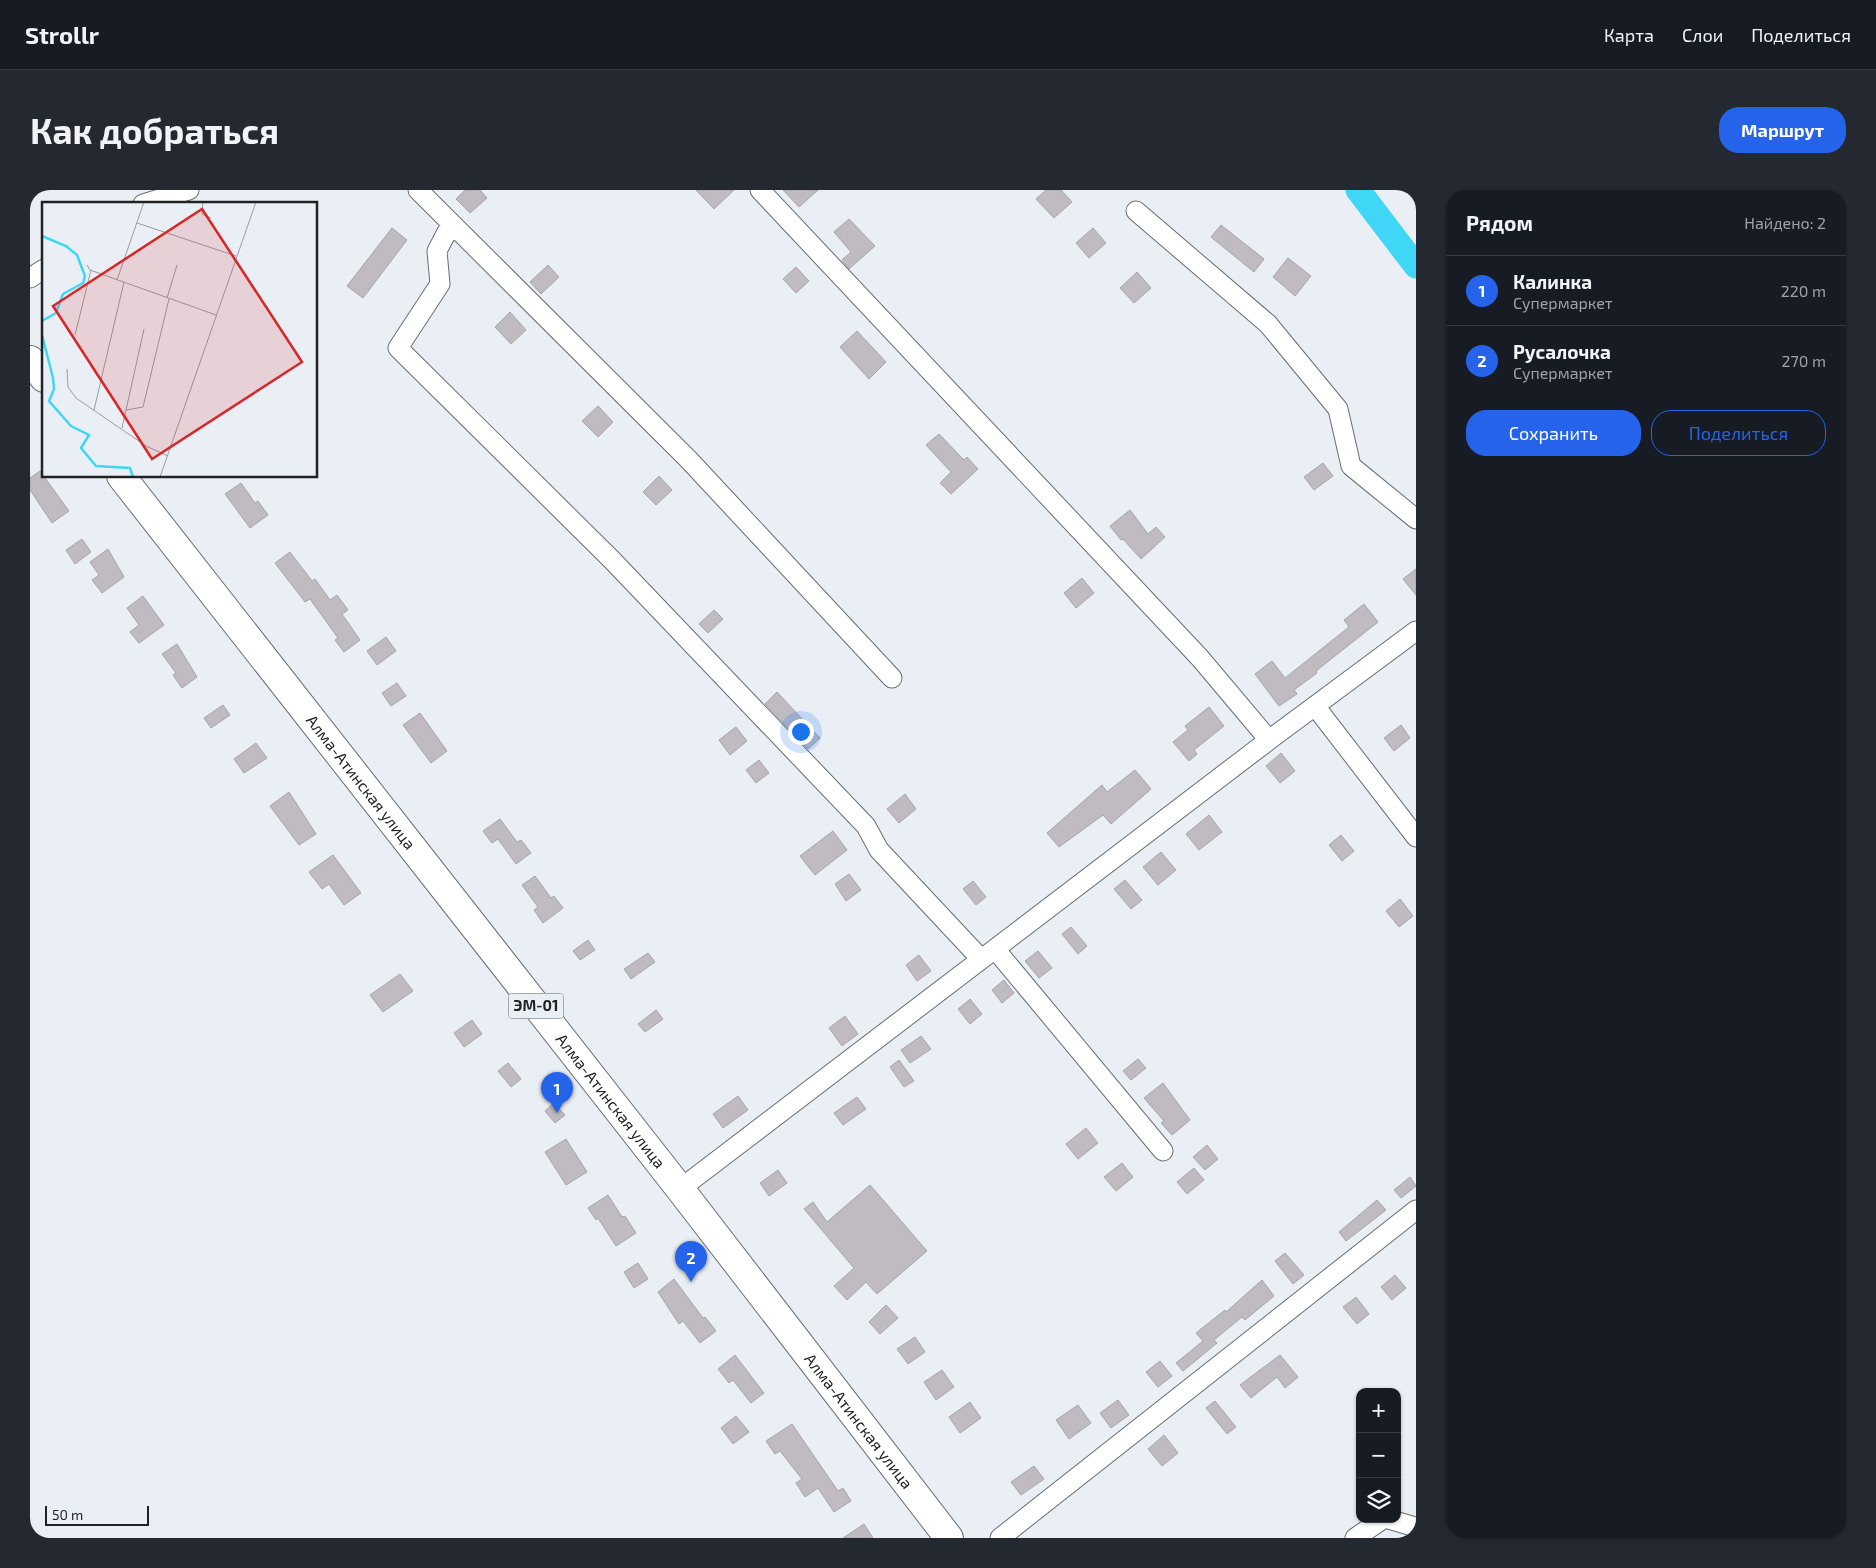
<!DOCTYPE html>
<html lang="ru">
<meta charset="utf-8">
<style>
body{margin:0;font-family:"Exo 2",sans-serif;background:#242831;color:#f1f3f6}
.controls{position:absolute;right:15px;bottom:15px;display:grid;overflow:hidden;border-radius:10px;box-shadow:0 1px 4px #0004}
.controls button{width:45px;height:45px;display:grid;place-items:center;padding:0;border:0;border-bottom:1px solid #363941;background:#171b24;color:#f1f3f6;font:25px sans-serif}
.scale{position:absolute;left:15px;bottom:12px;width:104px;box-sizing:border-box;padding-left:5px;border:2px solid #212224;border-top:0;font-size:14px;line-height:18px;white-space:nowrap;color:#212224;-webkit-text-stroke:4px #eaeff5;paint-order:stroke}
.you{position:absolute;left:770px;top:541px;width:18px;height:18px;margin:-12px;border:4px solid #fff;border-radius:50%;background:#1a73e8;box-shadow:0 0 0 8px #1a73e833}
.badge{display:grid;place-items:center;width:32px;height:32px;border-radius:50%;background:#2563eb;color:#fff;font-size:16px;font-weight:700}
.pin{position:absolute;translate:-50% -41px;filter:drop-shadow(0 1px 2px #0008)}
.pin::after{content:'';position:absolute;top:26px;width:18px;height:15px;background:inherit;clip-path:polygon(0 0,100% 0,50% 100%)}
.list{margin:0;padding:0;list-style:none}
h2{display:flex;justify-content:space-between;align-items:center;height:65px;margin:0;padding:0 20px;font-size:21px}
h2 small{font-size:16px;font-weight:400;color:#9ea1a6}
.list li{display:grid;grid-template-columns:32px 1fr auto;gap:15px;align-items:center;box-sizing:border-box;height:70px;padding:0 20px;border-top:1px solid #363941}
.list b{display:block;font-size:19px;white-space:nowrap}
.list p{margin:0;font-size:16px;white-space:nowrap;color:#9ea1a6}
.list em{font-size:16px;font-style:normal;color:#9ea1a6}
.actions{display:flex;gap:10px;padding:15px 20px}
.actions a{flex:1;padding:11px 0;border:1px solid #2563eb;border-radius:20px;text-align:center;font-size:18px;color:#2563eb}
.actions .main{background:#2563eb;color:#fff}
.icon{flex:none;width:28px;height:28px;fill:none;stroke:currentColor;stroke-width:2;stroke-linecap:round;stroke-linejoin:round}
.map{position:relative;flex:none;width:1386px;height:1348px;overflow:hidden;border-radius:20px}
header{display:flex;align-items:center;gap:30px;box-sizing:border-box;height:70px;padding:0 25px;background:#171b24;border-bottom:1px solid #363941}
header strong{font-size:24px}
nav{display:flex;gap:28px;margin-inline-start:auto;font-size:18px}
.intro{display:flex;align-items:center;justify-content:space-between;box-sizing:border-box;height:120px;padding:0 30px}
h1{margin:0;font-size:35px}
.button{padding:12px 22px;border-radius:20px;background:#2563eb;color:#fff;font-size:18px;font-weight:700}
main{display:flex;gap:30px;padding:0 30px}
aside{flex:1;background:#171b24;border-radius:20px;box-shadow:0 1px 4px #0004}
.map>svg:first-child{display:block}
</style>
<header>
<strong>Strollr</strong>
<nav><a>Карта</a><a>Слои</a><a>Поделиться</a></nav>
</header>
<div class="intro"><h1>Как добраться</h1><a class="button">Маршрут</a></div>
<main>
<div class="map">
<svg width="1386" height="1348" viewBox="0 0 1386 1348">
<rect width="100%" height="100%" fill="#eaeff5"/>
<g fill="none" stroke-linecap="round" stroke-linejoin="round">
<!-- river -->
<path stroke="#40d6f6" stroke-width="25" d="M1328 0 1386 76"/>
</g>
<!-- building -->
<path fill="#bfbbc1" stroke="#a7a4aa" d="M435 0H450L457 8 440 23 426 9Z
M666 0H704L684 19Z
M753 0H788L769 17Z
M1016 0H1031L1042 12 1024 28 1006 9Z
M819 29 845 56 819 79 812 70 821 62 804 42Z
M1191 35 1234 69 1224 82 1181 47Z
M362 38 377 50 333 108 317 96Z
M1063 38 1076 53 1059 68 1046 53Z
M1258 68 1281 86 1265 106 1243 87Z
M518 75 529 87 511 104 500 92Z
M766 77 779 91 766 103 753 89Z
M1107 82 1121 98 1104 113 1090 98Z
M480 122 496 140 481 154 465 137Z
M827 141 856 172 839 189 810 157Z
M568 216 583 232 568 247 552 231Z
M909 244 934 270 937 267 948 279 921 304 910 293 921 282 896 255Z
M1293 273 1303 286 1284 300 1274 287Z
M10 281 39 321 22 333 0 300V288Z
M629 286 642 300 626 315 613 302Z
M211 293 225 313 228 311 238 325 220 338 195 304Z
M1100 320 1118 344 1126 337 1135 347 1111 369 1093 349 1091 350 1080 336Z
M52 349 61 362 45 374 36 360Z
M78 359 94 387 72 403 62 390 69 385 60 372Z
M260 362 282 391 285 389 300 410 307 405 318 420 312 424 330 450 314 462 305 450 308 448 280 409 275 412 245 373Z
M1386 379V405L1373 389Z
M1052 388 1064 403 1046 418 1034 403Z
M113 406 134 435 109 453 100 442 109 435 97 418Z
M1334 414 1348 432 1286 481 1287 483 1264 500 1267 504 1249 516 1225 484 1242 471 1255 488 1319 437 1314 430Z
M684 420 693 429 678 443 669 434Z
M356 447 366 461 347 475 337 461Z
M147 454 167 487 152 498 143 485 146 483 132 464Z
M367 493 376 506 361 516 352 503Z
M747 502 790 548 778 559 735 514Z
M193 515 200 525 181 538 174 528Z
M1179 517 1194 536 1164 560 1167 564 1159 571 1143 552 1158 540 1155 536Z
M390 523 417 561 401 573 373 535Z
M1371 535 1380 548 1364 561 1354 548Z
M706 537 717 551 700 565 689 550Z
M226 553 237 568 214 583 204 569Z
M1251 563 1265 581 1250 593 1236 576Z
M729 570 739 583 726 593 716 580Z
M1105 580 1121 599 1081 634 1073 625 1029 657 1017 643 1072 595 1077 602Z
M259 602 286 644 269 655 240 616Z
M875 604 886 619 869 633 857 619Z
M1179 625 1192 642 1169 660 1156 644Z
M470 629 487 652 491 650 501 663 486 674 468 649 462 653 453 641Z
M803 641 817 660 785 685 770 666Z
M1311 645 1324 661 1312 671 1299 655Z
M1131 662 1146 680 1128 695 1113 677Z
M303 665 331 703 314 715 299 694 292 699 279 682Z
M819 684 831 700 816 711 805 694Z
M505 686 521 708 524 706 533 718 513 733 504 720 508 717 492 695Z
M1095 690 1112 710 1101 719 1084 699Z
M943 691 956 707 946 715 933 699Z
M1370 709 1383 726 1369 737 1356 721Z
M1041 737 1057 756 1048 764 1032 744Z
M558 750 565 760 550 770 543 761Z
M1008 761 1022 778 1009 788 995 771Z
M618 763 625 772 601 789 594 779Z
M889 765 901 781 887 791 876 775Z
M370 784 383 801 353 822 340 805Z
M974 790 984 803 972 813 962 800Z
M940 809 952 824 940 834 928 819Z
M626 820 633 829 615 842 608 834Z
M815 826 828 844 812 856 799 838Z
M442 830 452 844 434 857 424 843Z
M891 846 901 859 880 873 871 860Z
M1108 869 1116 878 1101 890 1093 881Z
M869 870 884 891 874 897 860 877Z
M478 873 491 889 481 897 468 881Z
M1133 893 1160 930 1142 945 1131 933 1134 931 1114 908Z
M708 906 718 920 693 938 683 924Z
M827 907 836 919 813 935 804 923Z
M524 913 535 925 525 933 515 921Z
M1056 938 1068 953 1048 969 1036 954Z
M536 949 557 982 536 995 515 962Z
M1177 955 1188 969 1175 980 1163 967Z
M1092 973 1103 987 1086 1001 1074 987Z
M1164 978 1174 990 1157 1004 1147 992Z
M748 980 757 993 739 1006 730 993Z
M1380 987 1386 996 1371 1008 1364 1000Z
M840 995 897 1061 847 1104 836 1092 817 1110 804 1096 824 1078 774 1019 783 1012 797 1032Z
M578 1005 592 1027 595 1026 606 1043 586 1056 568 1028 566 1030 558 1018Z
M1347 1010 1356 1020 1316 1051 1309 1042Z
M1255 1063 1274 1085 1263 1094 1245 1071Z
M608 1073 618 1089 604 1098 594 1082Z
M1365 1085 1376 1098 1362 1110 1351 1097Z
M644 1089 673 1128 675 1127 686 1141 670 1153 653 1131 649 1134 628 1102Z
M1232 1090 1244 1106 1215 1130 1212 1127 1184 1150 1187 1153 1153 1181 1146 1173 1173 1151 1166 1143 1195 1120 1196 1122Z
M1326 1107 1339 1124 1327 1134 1313 1117Z
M856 1115 868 1128 850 1144 839 1132Z
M885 1147 895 1162 878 1174 867 1159Z
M705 1165 734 1203 721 1213 703 1190 699 1193 688 1179Z
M1250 1165 1268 1187 1255 1198 1247 1187 1221 1208 1210 1195Z
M1130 1171 1142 1186 1128 1197 1116 1182Z
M912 1180 924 1197 906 1210 894 1192Z
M1088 1210 1099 1225 1081 1238 1070 1223Z
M1185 1211 1206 1237 1197 1244 1176 1218Z
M940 1212 951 1228 930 1243 919 1227Z
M1048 1215 1061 1233 1039 1249 1026 1230Z
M706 1226 719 1242 703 1254 691 1238Z
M762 1234 808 1301 813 1298 821 1311 804 1322 788 1298 775 1307 766 1293 772 1289 750 1261 745 1264 736 1251Z
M1134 1245 1148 1263 1132 1276 1118 1259Z
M1004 1276 1014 1289 991 1305 981 1292Z
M834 1334 843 1348H813Z"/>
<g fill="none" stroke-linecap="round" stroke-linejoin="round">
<defs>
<path id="minor" d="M388 0 659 270 862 488
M730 0 1170 468 1239 550
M113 14 159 0
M1106 21 1238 134 1308 219 1321 276 1386 329
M421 34 407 61 410 94 368 158 582 370 836 636 849 660 951 769
M0 88 14 79
M1285 516 1386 647
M965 759 1133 961
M650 999 1239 550 1386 441
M1358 1329 1382 1336 1386 1341
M970 1348 1386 1020
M1325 1348 1353 1329"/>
<g id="highway">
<path d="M0 170 14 188"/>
<path id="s1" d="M91 286 650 999 919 1348"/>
</g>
</defs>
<!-- minor casing -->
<use href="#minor" stroke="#696d72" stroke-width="21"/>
<!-- highway casing -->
<use href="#highway" stroke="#696d72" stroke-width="30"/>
<!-- minor -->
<use href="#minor" stroke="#fff" stroke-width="19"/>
<!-- highway -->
<use href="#highway" stroke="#fff" stroke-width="28"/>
</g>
<g text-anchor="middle" stroke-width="4" stroke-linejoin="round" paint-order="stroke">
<!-- shield labels -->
<rect fill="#eaeff5" stroke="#5d6063" stroke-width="1" x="478.5" y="803.5" width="55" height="25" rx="4"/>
<g font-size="15" font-weight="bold" fill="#212224">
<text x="506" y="821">ЭМ-01</text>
</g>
<!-- street labels -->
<g font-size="16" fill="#212224" stroke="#eaeff5">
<text dy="6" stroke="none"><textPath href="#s1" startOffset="389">Алма-Атинская улица</textPath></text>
<text dy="6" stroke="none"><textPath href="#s1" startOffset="794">Алма-Атинская улица</textPath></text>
<text dy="6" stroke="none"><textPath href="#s1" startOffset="1199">Алма-Атинская улица</textPath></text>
</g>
</g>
<!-- overview -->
<g transform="translate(12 12)">
<rect width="275" height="275" fill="#eaeff5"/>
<path fill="none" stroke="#40d6f6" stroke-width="2.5" d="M0 34 24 44 35 53 43 74 41 81 21 92 14 111 0 119M0 133 11 176 12 187 7 199 29 224 47 233 39 246 54 264 88 266 91 275"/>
<path fill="none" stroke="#9a9da1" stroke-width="1" d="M161 0 160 12 169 16M95 21 194 54M45 63 48 68 174 113M75 78 102 0M125 96 135 63M33 133 49 68M25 167 26 185 34 196 104 244 126 254M52 208 82 80M84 208 101 205 127 97M80 226 102 127M118 275 214 0"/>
<path fill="#d62828" fill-opacity="0.15" stroke="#d62828" stroke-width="2.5" d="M160 7 260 160 110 257 11 104Z"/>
<rect width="275" height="275" fill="none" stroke="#212224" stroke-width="2.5"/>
</g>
</svg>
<div class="controls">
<button>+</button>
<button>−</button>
<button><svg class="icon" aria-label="layers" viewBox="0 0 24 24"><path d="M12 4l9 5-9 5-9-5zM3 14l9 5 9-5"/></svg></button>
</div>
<div class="scale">50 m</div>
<div class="you"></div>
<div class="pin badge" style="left:527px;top:923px">1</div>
<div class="pin badge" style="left:661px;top:1092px">2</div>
</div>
<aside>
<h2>Рядом<small>Найдено: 2</small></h2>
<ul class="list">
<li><span class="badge">1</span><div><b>Калинка</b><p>Супермаркет</p></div><em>220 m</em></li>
<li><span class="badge">2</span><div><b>Русалочка</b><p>Супермаркет</p></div><em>270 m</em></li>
</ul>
<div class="actions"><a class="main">Сохранить</a><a>Поделиться</a></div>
</aside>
</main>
